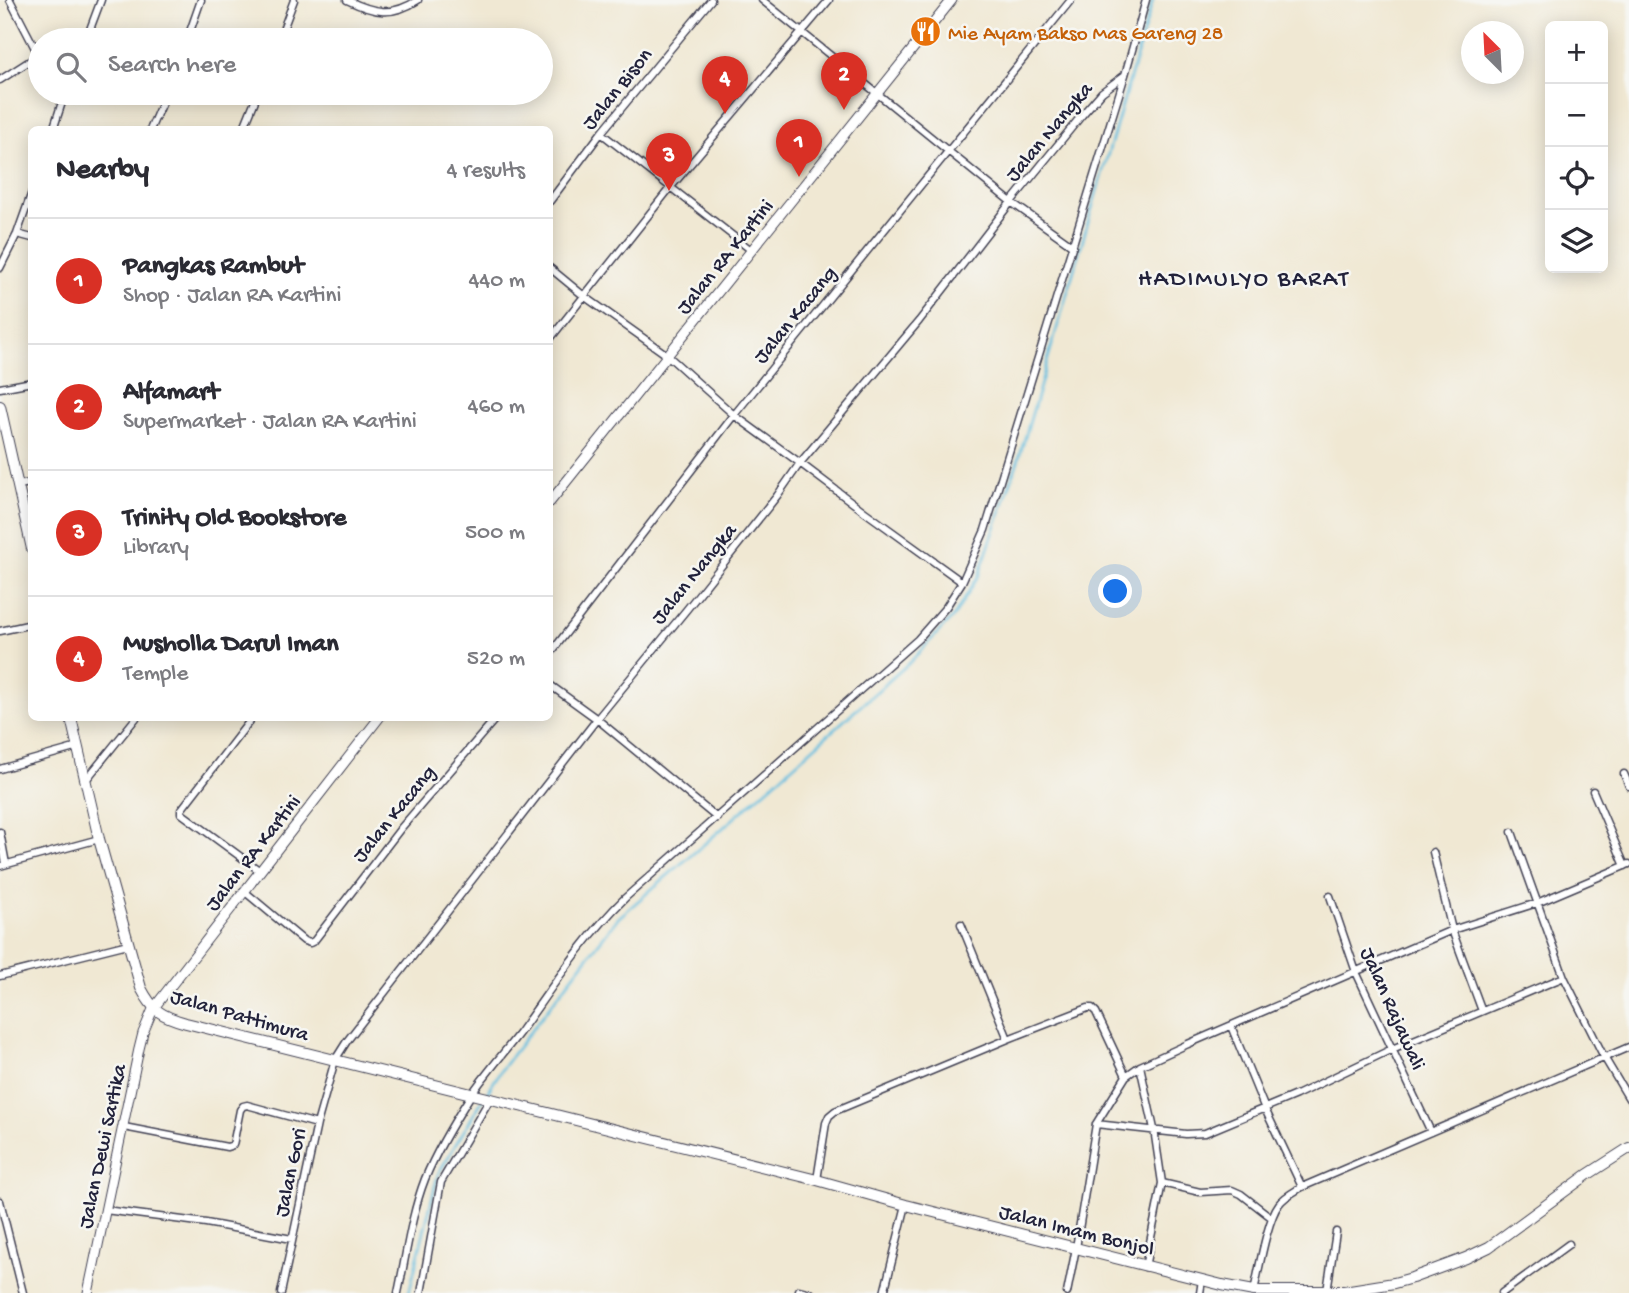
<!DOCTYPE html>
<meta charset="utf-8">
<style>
body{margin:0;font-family:"Gochi Hand",sans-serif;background:#f7f7f7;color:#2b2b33}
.controls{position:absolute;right:21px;top:21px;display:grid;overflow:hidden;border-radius:10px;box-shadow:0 4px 18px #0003}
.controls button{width:63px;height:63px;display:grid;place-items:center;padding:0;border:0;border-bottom:2px solid #e1e1e2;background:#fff;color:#2b2b33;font:35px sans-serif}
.compass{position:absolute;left:1461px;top:21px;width:63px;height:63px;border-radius:50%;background:#fff;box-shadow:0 4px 18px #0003;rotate:336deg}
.you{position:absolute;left:1116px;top:592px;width:24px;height:24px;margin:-18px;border:5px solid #fff;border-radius:50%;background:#1a73e8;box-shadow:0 0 0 10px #1a73e833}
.badge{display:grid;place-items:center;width:46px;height:46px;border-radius:50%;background:#d93025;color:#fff;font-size:23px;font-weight:700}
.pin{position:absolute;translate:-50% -58px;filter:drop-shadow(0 2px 4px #0008)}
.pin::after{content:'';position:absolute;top:37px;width:24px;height:21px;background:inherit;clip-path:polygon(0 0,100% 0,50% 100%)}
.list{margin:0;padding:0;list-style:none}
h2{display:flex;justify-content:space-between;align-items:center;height:91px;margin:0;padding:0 28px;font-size:30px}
h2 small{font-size:23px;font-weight:400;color:#7c7c81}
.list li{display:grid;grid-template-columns:46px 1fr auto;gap:21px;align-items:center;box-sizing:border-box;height:126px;padding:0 28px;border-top:2px solid #e1e1e2}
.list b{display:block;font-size:26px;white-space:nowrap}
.list p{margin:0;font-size:23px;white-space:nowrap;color:#7c7c81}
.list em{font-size:23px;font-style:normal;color:#7c7c81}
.icon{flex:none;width:38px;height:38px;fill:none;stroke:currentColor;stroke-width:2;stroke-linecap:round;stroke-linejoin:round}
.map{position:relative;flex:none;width:1629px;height:1293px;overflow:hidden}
.search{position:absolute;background:#fff;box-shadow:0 4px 18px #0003;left:28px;top:28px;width:525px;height:77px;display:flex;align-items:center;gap:18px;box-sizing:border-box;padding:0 24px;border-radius:38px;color:#7c7c81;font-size:26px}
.panel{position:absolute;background:#fff;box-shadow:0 4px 18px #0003;left:28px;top:126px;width:525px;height:595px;border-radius:10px}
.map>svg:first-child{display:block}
</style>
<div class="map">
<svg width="1629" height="1293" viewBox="0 0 1629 1293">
<rect width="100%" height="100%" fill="#f6f6f2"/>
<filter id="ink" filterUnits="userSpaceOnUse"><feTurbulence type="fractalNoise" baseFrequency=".0143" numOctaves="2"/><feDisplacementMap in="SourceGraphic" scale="14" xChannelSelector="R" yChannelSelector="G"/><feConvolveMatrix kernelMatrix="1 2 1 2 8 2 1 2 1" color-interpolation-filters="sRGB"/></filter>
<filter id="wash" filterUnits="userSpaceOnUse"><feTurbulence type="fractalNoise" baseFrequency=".00686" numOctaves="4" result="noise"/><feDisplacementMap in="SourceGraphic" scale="28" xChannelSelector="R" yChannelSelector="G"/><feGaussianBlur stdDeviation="1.57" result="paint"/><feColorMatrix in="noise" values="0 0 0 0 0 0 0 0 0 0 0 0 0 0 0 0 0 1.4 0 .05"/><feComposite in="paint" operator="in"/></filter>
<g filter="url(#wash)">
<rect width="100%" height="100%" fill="#f0e8d3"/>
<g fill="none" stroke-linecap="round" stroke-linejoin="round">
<!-- stream -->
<path stroke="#62bee0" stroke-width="2.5" d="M487 1093 503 1067 617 919 724 827 909 663 954 616 979 575 1019 458 1153 0
M409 1293 438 1174 483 1099"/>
</g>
</g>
<g filter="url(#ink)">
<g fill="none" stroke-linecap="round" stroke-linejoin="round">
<defs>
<path id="street" d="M10 0 40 58
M347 0C374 13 392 17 418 0
M762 0 1011 202 1073 246
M86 40 101 0
M187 40 201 0
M279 40 294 0
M0 80 39 55
M53 130 65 93
M150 130 166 93
M243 130 258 93
M601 133 751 250
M550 201 601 133 711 0
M17 234 32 238
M0 268 17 234 32 192
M550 268 584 296 667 355 734 415 800 463 865 512 962 582
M550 339 670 188 829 0
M0 388 32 382
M17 485 32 483
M0 631 32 624
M550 654 734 415 1071 0
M550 685 597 719 717 818
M252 718 181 810V813L260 871
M0 769 78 747
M1624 774 1629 786
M86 780 136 718
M1593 791 1625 866
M0 832 6 864
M1512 832 1564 977 1604 1057 1629 1099
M1433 852 1452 930 1482 1011
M0 866 99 839
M244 891 304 941 310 943 314 941 401 828 496 718
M1330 896 1356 972 1431 1132
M961 924 1008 1039
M0 976 128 944
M1231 1026 1265 1109 1302 1187
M1140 1066 1154 1129 1162 1183 1145 1267
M1096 1124 1186 1134 1205 1133 1296 1095 1392 1049 1564 977
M124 1127 227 1147 233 1145 240 1110 243 1106 247 1105 317 1124
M817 1180 826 1123 829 1116 835 1111 1008 1039 1088 1008H1092L1096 1012 1126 1076
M1162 1183 1200 1192 1232 1190 1241 1194 1272 1218
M0 1201 23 1293
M105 1210 206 1223 292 1239
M799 1290 811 1293
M1254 1291C1259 1270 1267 1220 1279 1204 1285 1196 1294 1192 1302 1187L1629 1047
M1327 1291 1336 1232
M281 1293 317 1124 335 1060 347 1041 597 719 687 609 777 496 800 463 919 321 1011 202 1082 115 1102 92 1125 75
M398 1293C406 1256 411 1215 425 1179 436 1152 455 1120 471 1095 486 1073 504 1053 520 1032 553 986 584 938 625 898L918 639 946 607 962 582 985 530 1125 75 1146 0
M421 1293 441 1182 490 1099
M884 1293 906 1205
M1067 1293 1076 1248 1096 1124 1126 1076 1140 1066 1188 1044 1452 930 1537 903 1629 864
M1200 1293 1202 1280
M1502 1293 1569 1244"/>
<path id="secondary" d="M550 502 952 0
M88 1293 139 1049 143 1033 153 1009 379 718"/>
<path id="primary" d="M0 406 32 549
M71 718 99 839 141 988C153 1011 161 1016 186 1023L817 1180 906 1205 1222 1285 1254 1291H1344L1394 1283 1412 1278 1466 1258 1489 1247 1587 1175 1629 1148"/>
</defs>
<!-- street casing -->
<use href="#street" stroke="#414052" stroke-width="9"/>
<!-- secondary casing -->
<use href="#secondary" stroke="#414052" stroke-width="11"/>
<!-- primary casing -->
<use href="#primary" stroke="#414052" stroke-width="12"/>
<!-- street -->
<use href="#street" stroke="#fff" stroke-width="6"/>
<!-- secondary -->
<use href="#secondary" stroke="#fff" stroke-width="9"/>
<!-- primary -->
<use href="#primary" stroke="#fff" stroke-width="10"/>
</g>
</g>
<!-- icons -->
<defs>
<symbol id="restaurant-disc" viewBox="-11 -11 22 22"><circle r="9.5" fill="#e8710a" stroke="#f6f6f2"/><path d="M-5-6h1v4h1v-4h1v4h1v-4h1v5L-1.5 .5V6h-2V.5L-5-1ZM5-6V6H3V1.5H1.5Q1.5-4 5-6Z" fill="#fff"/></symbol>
</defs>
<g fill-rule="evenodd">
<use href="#restaurant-disc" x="908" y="14" width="35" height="35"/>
</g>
<g text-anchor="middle" stroke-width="5" stroke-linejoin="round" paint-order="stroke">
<!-- food labels -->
<g font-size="21" fill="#c56008" stroke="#f6f6f2" text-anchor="start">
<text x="948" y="39">Mie Ayam Bakso Mas Gareng 28</text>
</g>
<!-- street labels -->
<g font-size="21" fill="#22223b" stroke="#f6f6f2">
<text transform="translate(616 88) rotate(-51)" y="7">Jalan Bison</text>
<text transform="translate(1048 131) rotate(-50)" y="7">Jalan Nangka</text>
<text transform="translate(724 256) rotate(-51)" y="7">Jalan RA Kartini</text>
<text transform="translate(794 314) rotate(-51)" y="7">Jalan Kacang</text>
<text transform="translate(693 573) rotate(-51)" y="7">Jalan Nangka</text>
<text transform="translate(393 813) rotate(-51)" y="7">Jalan Kacang</text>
<text transform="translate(252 852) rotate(-52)" y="7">Jalan RA Kartini</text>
<text transform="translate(1394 1008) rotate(66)" y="7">Jalan Rajawali</text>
<text transform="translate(240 1014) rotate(16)" y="7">Jalan Pattimura</text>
<text transform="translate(101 1146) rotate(-78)" y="7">Jalan Dewi Sartika</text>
<text transform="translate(289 1172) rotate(-78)" y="7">Jalan Gori</text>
<text transform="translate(1077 1229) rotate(14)" y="7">Jalan Imam Bonjol</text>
</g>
<!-- quarter labels -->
<g font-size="24" letter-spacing="2" fill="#22223b" stroke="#f6f6f2">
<text x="1244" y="285">HADIMULYO BARAT</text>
</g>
</g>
</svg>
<div class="controls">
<button>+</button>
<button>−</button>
<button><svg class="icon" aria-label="locate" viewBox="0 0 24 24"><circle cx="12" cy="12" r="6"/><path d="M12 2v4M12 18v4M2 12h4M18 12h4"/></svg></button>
<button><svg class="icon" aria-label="layers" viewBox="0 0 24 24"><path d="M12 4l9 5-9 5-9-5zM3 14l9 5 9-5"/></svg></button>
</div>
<svg class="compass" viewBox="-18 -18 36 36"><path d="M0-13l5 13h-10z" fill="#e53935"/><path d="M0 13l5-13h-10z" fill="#7c7c81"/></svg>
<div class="you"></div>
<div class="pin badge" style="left:799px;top:177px">1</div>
<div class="pin badge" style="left:844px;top:110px">2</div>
<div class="pin badge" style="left:669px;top:191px">3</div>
<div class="pin badge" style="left:725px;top:114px">4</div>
<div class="search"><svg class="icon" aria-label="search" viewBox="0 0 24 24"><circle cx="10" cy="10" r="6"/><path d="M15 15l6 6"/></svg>Search here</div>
<section class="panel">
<h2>Nearby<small>4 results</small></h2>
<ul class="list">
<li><span class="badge">1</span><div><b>Pangkas Rambut</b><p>Shop · Jalan RA Kartini</p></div><em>440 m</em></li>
<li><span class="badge">2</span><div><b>Alfamart</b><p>Supermarket · Jalan RA Kartini</p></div><em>460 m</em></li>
<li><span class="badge">3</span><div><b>Trinity Old Bookstore</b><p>Library</p></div><em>500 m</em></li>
<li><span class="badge">4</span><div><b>Musholla Darul Iman</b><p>Temple</p></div><em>520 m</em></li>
</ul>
</section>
</div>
